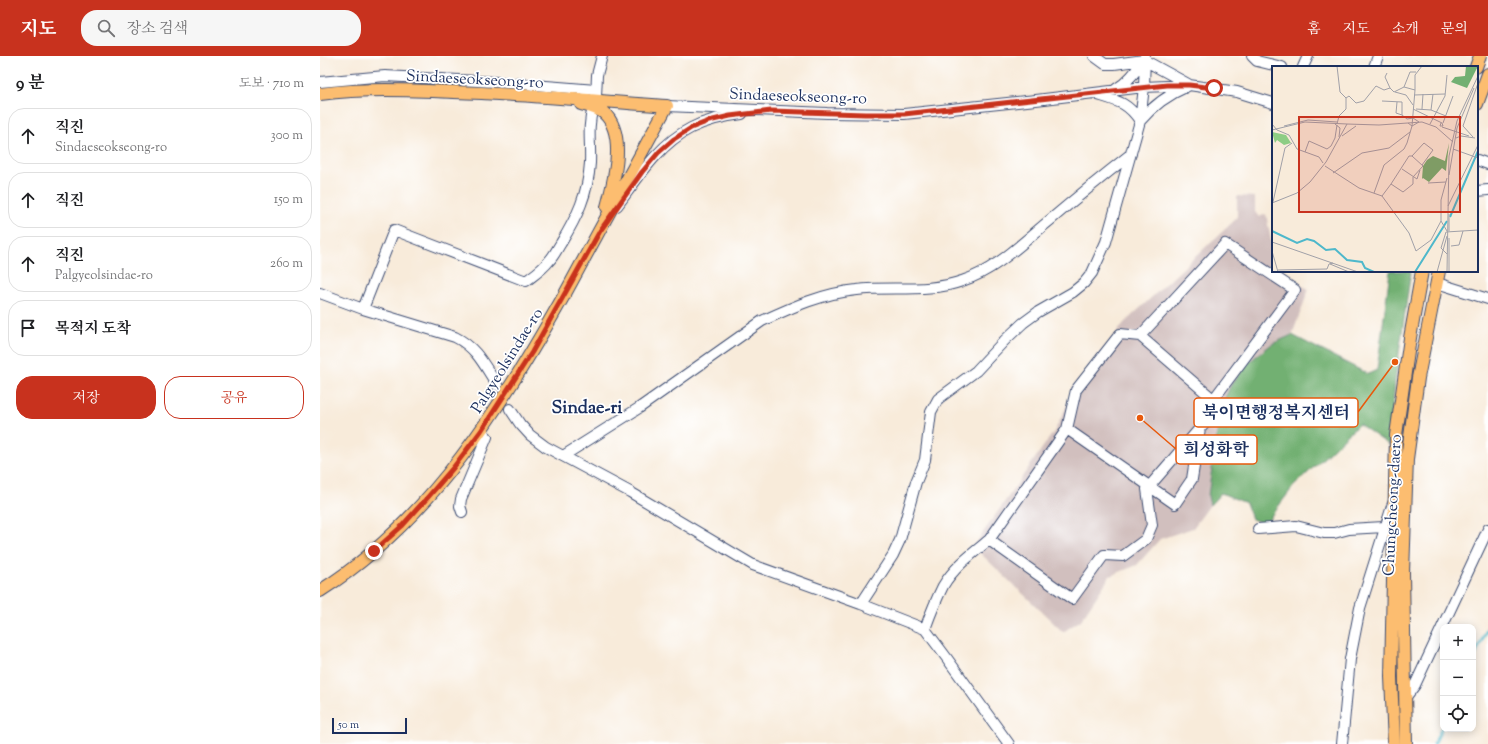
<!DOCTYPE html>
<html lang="ko">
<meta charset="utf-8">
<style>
body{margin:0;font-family:"Sorts Mill Goudy","Noto Serif KR",serif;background:#f6f6f6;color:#202124}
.controls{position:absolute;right:12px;bottom:12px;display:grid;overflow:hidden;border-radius:8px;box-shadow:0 2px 10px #0003}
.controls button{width:36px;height:36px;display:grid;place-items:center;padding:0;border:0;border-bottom:1px solid #e0e0e0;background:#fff;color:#202124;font:20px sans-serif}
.scale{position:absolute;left:12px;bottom:10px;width:75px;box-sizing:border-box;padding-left:4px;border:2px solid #1b2f5e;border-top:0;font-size:11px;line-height:14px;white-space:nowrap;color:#1b2f5e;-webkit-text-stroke:3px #fff;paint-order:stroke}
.stop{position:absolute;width:12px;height:12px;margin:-9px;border:3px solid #c8321e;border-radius:50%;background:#fff}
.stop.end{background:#c8321e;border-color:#fff;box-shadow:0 1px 4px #0008}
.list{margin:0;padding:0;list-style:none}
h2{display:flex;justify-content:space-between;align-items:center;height:52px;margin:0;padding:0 16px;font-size:17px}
h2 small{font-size:13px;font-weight:400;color:#757577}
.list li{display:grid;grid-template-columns:26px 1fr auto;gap:12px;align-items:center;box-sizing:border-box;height:56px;margin:0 8px 8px;padding:0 8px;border:1px solid #e0e0e0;border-radius:16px}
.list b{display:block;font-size:15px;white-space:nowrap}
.list p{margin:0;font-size:13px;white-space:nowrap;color:#757577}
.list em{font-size:13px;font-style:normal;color:#757577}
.actions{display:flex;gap:8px;padding:12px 16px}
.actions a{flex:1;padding:9px 0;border:1px solid #c8321e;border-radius:16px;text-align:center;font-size:14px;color:#c8321e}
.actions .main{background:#c8321e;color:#fff}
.icon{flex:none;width:22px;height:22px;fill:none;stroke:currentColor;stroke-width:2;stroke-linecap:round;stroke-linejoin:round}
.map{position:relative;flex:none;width:1168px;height:688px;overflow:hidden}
header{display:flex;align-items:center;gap:24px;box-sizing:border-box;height:56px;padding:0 20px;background:#c8321e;color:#fff}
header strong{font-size:19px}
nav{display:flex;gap:22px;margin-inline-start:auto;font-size:14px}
.search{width:280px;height:36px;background:#f6f6f6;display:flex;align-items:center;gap:10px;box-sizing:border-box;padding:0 14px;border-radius:16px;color:#757577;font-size:15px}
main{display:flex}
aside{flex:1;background:#fff}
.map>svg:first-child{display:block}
</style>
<header>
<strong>지도</strong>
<div class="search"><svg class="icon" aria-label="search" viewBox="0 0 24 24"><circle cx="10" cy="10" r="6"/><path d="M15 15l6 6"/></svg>장소 검색</div>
<nav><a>홈</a><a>지도</a><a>소개</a><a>문의</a></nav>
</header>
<main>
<aside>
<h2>9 분<small>도보 · 710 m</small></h2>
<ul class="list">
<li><svg class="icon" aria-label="ahead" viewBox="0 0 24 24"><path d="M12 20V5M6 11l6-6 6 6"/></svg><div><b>직진</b><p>Sindaeseokseong-ro</p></div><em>300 m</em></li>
<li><svg class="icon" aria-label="ahead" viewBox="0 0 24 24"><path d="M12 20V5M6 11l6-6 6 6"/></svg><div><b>직진</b></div><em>150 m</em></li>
<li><svg class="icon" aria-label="ahead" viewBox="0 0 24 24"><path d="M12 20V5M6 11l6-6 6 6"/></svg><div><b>직진</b><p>Palgyeolsindae-ro</p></div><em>260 m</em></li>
<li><svg class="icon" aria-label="arrive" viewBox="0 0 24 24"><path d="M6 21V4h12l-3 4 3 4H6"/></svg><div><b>목적지 도착</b></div></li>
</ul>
<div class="actions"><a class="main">저장</a><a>공유</a></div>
</aside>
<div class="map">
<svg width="1168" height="688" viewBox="0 0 1168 688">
<rect width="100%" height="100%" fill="#fff"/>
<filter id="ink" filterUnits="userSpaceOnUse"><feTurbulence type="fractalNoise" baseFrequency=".025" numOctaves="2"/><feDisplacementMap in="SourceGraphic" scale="8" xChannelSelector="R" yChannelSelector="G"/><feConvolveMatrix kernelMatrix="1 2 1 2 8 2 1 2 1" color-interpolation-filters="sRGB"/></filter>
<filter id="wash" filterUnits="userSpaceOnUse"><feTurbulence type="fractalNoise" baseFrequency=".012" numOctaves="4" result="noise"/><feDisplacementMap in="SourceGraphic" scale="16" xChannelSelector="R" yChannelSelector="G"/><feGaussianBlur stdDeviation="0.9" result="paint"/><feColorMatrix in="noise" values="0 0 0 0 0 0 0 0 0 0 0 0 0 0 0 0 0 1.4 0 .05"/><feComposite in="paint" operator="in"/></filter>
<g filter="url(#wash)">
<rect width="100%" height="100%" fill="#f8ebda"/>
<!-- industrial -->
<path fill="#d1bfbe" d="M917 140 935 141V156L939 161 946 158 953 195V215H965L971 225 989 233 972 279 952 288 901 350 888 440 890 449 873 472 840 483 817 509 790 520 761 564 743 576 660 497 653 491 735 374 758 327 804 267 917 162Z"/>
<!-- forest -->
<path fill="#72b072" stroke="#467068" d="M1070 215H1091L1075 325 1069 389 1039 368 973 431 945 468 932 463 926 447 901 437 890 449 888 440 901 350 912 327 929 306 952 288 972 279 1048 318 1057 314Z"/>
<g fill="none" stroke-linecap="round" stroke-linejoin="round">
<!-- stream -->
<path stroke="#4eb8cb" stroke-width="3" d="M1153 604 1168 571
M1114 688 1123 669"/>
</g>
</g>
<g filter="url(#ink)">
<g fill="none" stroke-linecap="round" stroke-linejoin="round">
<defs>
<path id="minor" d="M774 0 785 8H794L824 4
M932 0 937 5 962 11
M824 4 868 28
M983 11 988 0
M1054 11 1058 0
M0 26 65 20 176 26 276 34
M796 33C808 26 816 15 824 4
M778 39C798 45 808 47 820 65 833 50 847 39 866 31
M276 41 277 19 282 0
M347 50 507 57 584 58 716 44 824 31 869 29 917 36 953 47
M1157 104 1168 108
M1157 135 1168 134
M297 150C318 122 339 88 371 72 387 64 405 60 422 58
M1117 227 1168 243
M0 237 43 253 135 281C157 292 164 309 177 329
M43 253 74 174 206 225C214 219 223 213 229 205 234 200 237 193 241 187 257 161 268 138 270 107 271 88 267 71 273 52
M820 280 905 188 975 234 893 344
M190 353 200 368 210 379 226 391 310 436 433 509 541 548 605 573 626 601 689 688
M747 373 855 448 872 423 880 372
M243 400 319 352 442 265C472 251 504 237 537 234 571 230 609 237 642 225 676 214 702 187 729 165 756 142 783 120 811 98
M142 456 140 450 141 443 167 381 161 375
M938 473 976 470 1004 477H1014L1029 473 1064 471
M541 548 573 499 580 484 596 426 605 404 611 356 618 343 656 315 685 284 703 267 718 256 753 236 764 227 772 217 786 186 820 65 824 31 825 0
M605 573C610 559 616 544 623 530 634 511 653 497 669 484L752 543 784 499 803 500 826 483 832 469 827 433 900 349 820 280 800 278 756 334 747 373 669 484
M1085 642 1095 629 1168 473
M1022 688 1030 603 1040 552 1073 447"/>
<path id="major" d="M1156 11 1160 0
M0 38C44 32 89 34 134 36 205 38 276 45 347 50 313 112 280 174 246 236 182 349 112 464 0 535
M261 48C268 50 278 52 284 57 307 78 294 125 287 151
M1157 48 1168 18
M1074 688 1071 621 1076 379 1090 282 1102 215
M1086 688 1083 517 1087 403 1098 322 1119 215"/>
</defs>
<!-- minor casing -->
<use href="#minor" stroke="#3c4b71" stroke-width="12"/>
<!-- major casing -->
<use href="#major" stroke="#3c4b71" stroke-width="14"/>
<!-- minor -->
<use href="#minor" stroke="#fff" stroke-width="10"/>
<!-- major -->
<use href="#major" stroke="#fcbd6f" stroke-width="12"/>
</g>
</g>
<g fill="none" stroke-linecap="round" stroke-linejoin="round" filter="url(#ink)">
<!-- route -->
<path stroke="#c8321e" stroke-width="5" d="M54 495 82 470 108 441 133 412 161 375 212 296 280 175 322 116 339 96 354 83 371 72 389 65 410 60 451 55 545 58H584L847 29H869L894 32"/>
</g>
<g text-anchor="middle" stroke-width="3.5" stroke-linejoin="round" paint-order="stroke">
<!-- street labels -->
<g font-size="16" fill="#1b2f5e" stroke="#fff">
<text transform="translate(155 22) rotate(3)" y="6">Sindaeseokseong-ro</text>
<text transform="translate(478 39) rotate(2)" y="6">Sindaeseokseong-ro</text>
<text transform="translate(186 304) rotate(-58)" y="6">Palgyeolsindae-ro</text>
<text transform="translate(1071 449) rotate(-87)" y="6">Chungcheong-daero</text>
</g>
<!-- quarter labels -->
<g font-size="18" font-weight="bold" fill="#1b2f5e" stroke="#fff">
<text x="267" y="357">Sindae-ri</text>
</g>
</g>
<!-- overview -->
<g transform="translate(952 10)">
<rect width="206" height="206" fill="#f8ebda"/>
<path d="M0 66 14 69 19 77 12 79 5 74 3 77Z" fill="#8dcd84"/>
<path d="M194 0H206L195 22 179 16 183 11 193 10ZM177 77 174 105 170 102 157 116 151 112 150 113 151 100 155 94 161 90 173 95Z" fill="#72b072"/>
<path fill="none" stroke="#4eb8cb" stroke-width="2" d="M178 151 206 85M0 165 25 177 35 173 42 175 54 184 63 183 75 194 90 196 93 202 102 206M143 206 175 155"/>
<path fill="none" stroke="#a0a0a8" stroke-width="1" d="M115 7 113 11 118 22M132 21 138 6H144M143 24V9L150 0M123 26 134 29 141 39M142 29 173 28M74 32 77 30 84 37 92 35 104 20 112 24 118 22 122 26 132 21 143 24 140 60 135 77 132 83 112 99 102 127M110 35 130 36V49L135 53 141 52M125 36 124 47 130 49M141 43 170 57 171 60H168L169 57M144 43 159 44 174 50M150 43 151 28M159 44 161 28M136 57 140 60 147 56 141 52M171 57 181 30M0 58 5 64 17 69 25 83 47 91 51 97M63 58 68 62 67 71M65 58 67 50 74 43V32L68 26 65 0M75 58 107 59 150 56 164 61 181 76M158 58 173 30 175 9M12 60 36 54 65 56M170 61 197 70M0 64 33 56 75 58 54 96 38 116 25 127 0 137M70 70 84 60M201 71 191 60 206 17M184 72 189 70 203 72M181 83 206 92M33 86 37 75 55 83 59 80 63 72 65 59M53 100 87 122 110 130 137 167 144 185 159 174 169 155 175 165M130 103 145 113 148 104M61 107 90 87 117 82 138 66M177 109 185 62 202 22M156 117 174 116M119 118 137 90H140L152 77 161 84 150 99M110 130 119 118 131 126 141 118V111L151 100 140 90M1 136 13 82 20 77M176 140 206 79M177 148V165M169 155V134L175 112M0 176 86 206M179 180 187 179 191 165M0 185 6 206M175 188 169 182 174 166 206 164M58 198 77 206M6 204 55 203 57 198 61 197M165 206 175 170M175 206 177 90 185 55 206 10M177 206V172"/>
<path fill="#c8321e" fill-opacity="0.15" stroke="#c8321e" stroke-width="2" d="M27 51H188V146H27Z"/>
<rect width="206" height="206" fill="none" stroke="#1b2f5e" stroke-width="2"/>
</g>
<!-- callouts -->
<path fill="none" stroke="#e8590c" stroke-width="1.5" d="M1075 306L1038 356M820 362L856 393"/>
<g fill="#e8590c" stroke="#fff" stroke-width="1.5">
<circle cx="1075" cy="306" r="4"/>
<circle cx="820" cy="362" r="4"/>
</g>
<g fill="#fff" stroke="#e8590c" stroke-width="1.5">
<rect x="874" y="342" width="164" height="29" rx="4"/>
<rect x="856" y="379" width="81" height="29" rx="4"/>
</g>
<g font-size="17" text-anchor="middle" font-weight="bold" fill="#1b2f5e">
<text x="956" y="362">북이면행정복지센터</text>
<text x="896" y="399">희성화학</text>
</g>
</svg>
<div class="controls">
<button>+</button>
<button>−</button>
<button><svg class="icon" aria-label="locate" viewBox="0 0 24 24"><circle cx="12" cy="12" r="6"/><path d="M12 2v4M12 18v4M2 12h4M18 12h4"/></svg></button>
</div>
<div class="scale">50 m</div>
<div class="stop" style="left:894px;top:32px"></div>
<div class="stop end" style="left:54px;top:495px"></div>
</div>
</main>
